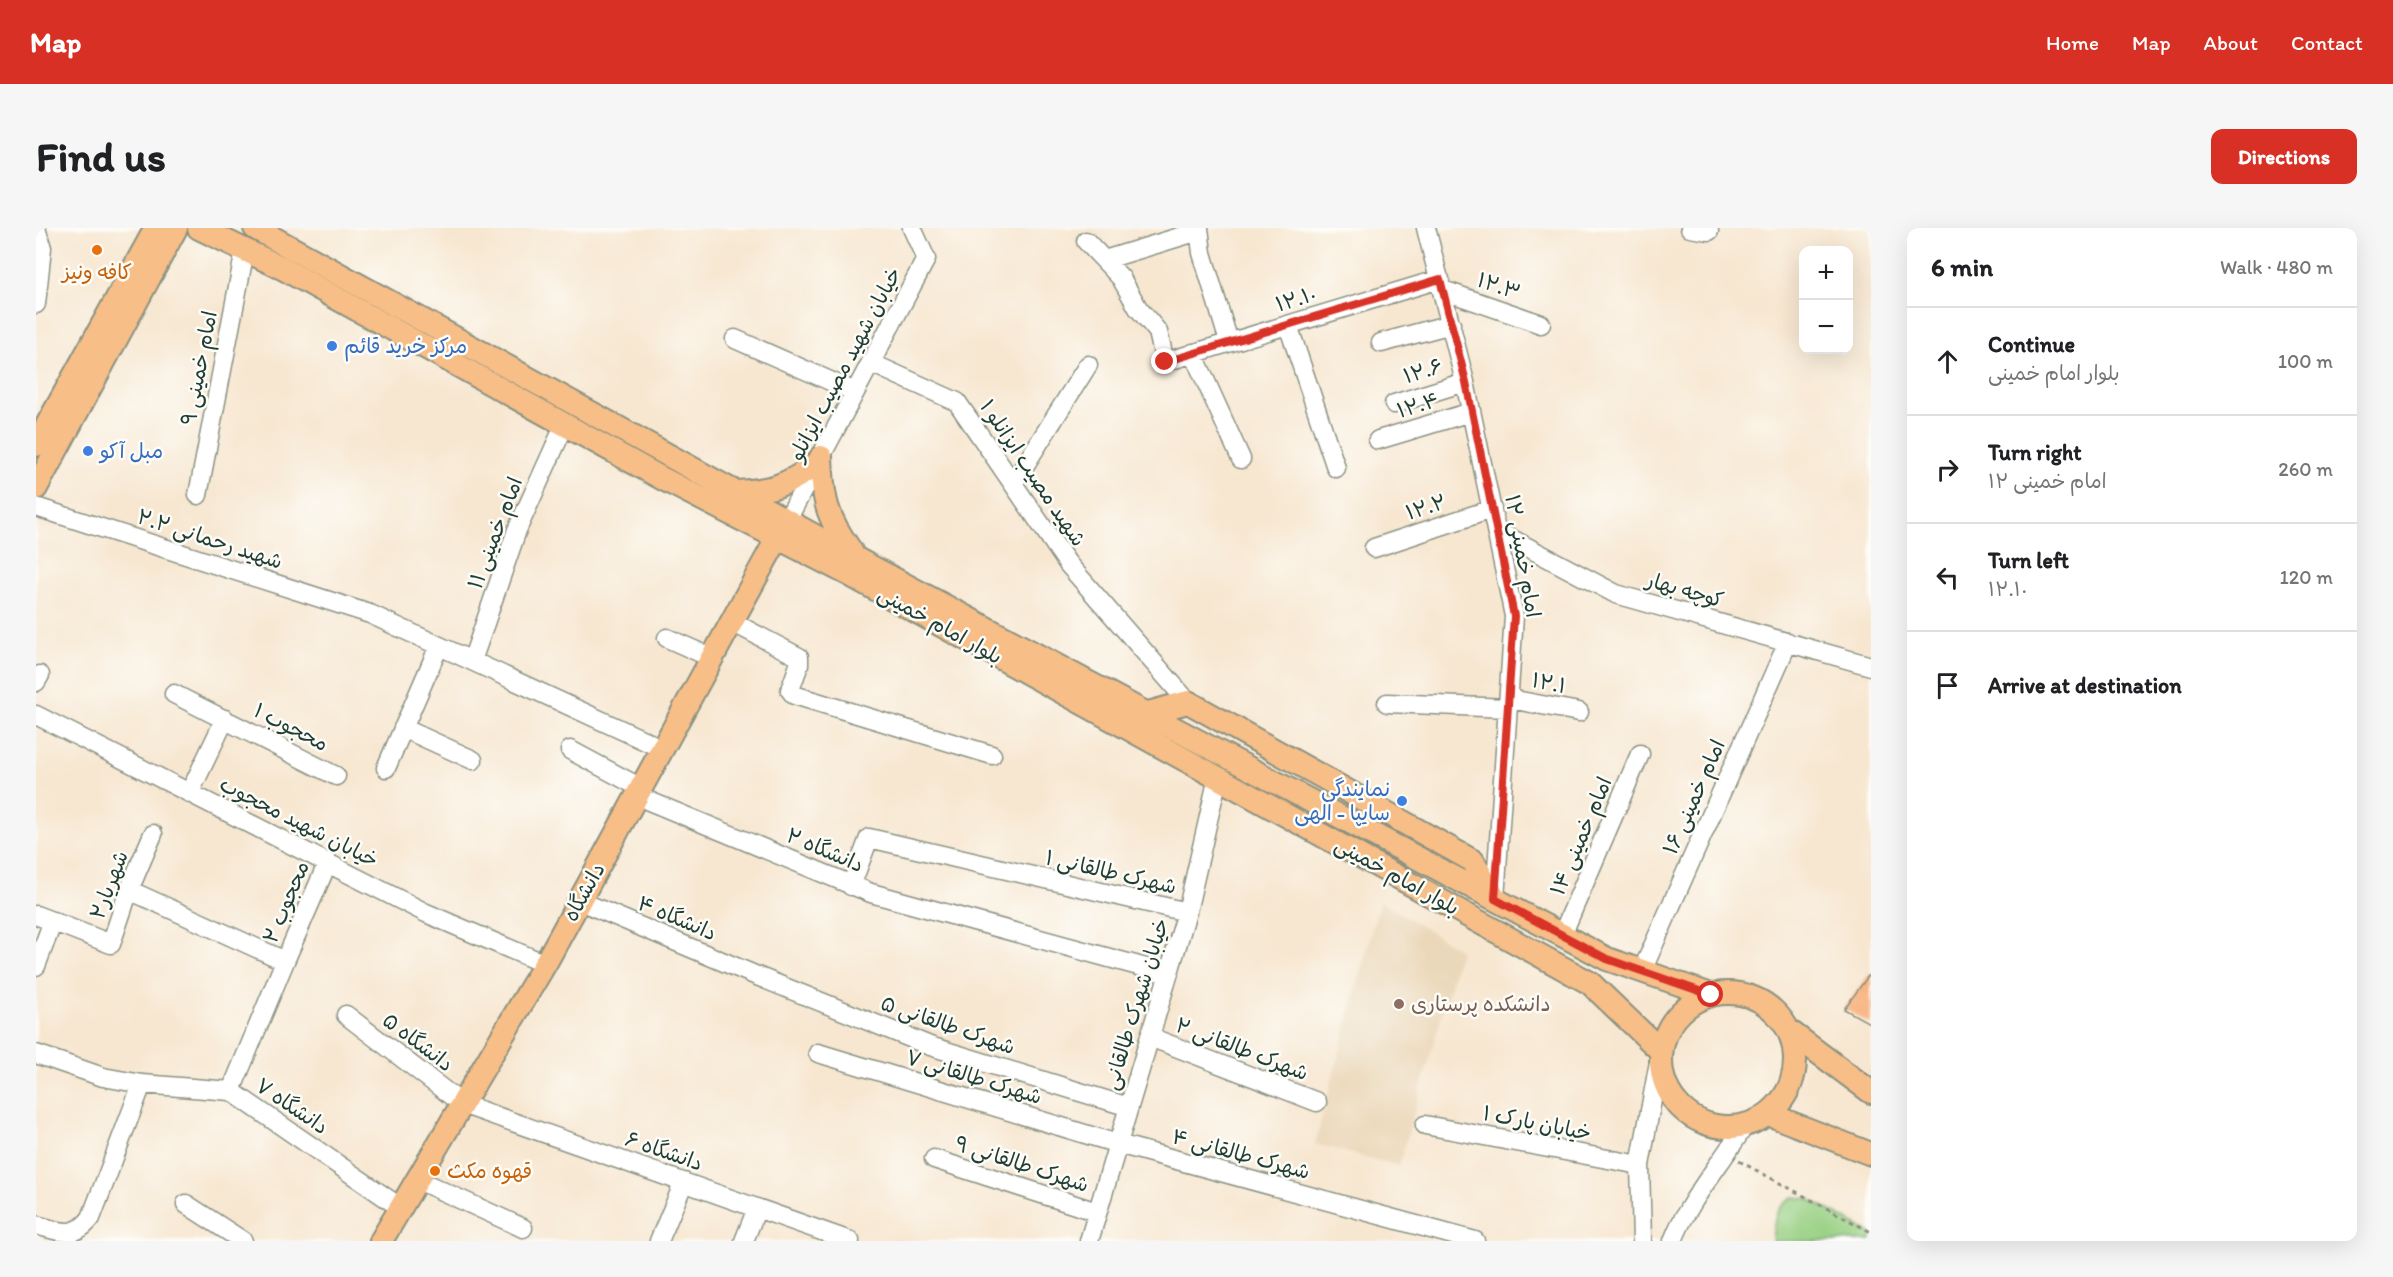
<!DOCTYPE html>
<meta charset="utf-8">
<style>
body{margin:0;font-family:Itim,"Playpen Sans Arabic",sans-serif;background:#f6f6f6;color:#202124}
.controls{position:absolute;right:18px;top:18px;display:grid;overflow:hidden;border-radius:12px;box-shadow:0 6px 24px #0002}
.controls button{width:54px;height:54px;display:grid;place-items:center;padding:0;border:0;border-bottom:2px solid #e0e0e0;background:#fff;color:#202124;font:30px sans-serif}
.stop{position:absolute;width:18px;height:18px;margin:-14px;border:4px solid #d93025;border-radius:50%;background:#fff}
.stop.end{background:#d93025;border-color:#fff;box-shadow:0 2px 6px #0008}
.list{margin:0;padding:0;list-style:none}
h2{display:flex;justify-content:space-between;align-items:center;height:78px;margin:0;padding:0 24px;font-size:26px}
h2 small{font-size:20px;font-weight:400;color:#757577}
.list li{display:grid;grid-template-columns:39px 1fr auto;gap:18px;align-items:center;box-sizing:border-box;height:108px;padding:0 24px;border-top:2px solid #e0e0e0}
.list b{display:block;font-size:22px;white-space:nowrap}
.list p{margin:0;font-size:20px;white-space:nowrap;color:#757577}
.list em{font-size:20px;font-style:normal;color:#757577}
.icon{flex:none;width:33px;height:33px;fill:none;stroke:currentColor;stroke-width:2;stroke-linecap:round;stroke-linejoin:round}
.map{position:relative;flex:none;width:1835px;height:1013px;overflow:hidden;border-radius:12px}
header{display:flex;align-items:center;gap:36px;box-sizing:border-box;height:84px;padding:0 30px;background:#d93025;color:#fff}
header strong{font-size:28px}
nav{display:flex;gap:33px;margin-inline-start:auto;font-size:21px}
.intro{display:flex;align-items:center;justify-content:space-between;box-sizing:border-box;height:144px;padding:0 36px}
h1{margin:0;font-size:42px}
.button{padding:15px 27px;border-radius:12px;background:#d93025;color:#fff;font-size:21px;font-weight:700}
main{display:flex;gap:36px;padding:0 36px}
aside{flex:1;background:#fff;border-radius:12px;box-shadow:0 6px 24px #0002}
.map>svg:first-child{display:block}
</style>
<header>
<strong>Map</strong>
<nav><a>Home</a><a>Map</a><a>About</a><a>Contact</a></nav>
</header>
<div class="intro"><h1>Find us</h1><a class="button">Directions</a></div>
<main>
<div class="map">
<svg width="1835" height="1013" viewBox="0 0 1835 1013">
<rect width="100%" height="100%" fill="#fdfcf7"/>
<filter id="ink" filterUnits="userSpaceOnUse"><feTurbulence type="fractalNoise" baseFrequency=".0167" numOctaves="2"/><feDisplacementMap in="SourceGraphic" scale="12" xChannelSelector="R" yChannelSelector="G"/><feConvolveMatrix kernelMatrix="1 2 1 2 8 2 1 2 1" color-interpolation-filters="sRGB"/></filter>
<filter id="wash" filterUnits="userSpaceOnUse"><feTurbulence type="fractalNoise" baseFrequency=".008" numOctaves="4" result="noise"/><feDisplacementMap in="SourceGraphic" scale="24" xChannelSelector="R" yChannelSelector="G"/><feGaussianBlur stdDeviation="1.35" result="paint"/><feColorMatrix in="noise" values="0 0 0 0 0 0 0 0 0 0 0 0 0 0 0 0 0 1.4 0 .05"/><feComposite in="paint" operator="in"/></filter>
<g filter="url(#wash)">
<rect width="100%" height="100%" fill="#f7e7d1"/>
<!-- built -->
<path fill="#ebd8ba" d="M1344 673 1424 722 1363 938 1279 916Z"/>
<!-- green -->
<path fill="#99d083" stroke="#5c865c" stroke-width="1.5" d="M1759 969 1773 971 1835 1005V1013H1736C1739 991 1737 979 1759 969Z"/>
<g id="blocks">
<!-- building -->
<path fill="#f8b07c" d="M1835 744V796L1808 781Z"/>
</g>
</g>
<g filter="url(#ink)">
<use href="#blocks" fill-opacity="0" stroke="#8b9282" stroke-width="1.5"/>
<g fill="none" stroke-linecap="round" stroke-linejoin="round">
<defs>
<path id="minor" d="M1163 0 1166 25 1193 114
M1390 0 1429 154 1478 388 1459 671
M1654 0 1673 3
M1050 13 1085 50 1102 80 1122 104 1129 134 1404 51
M1068 32 1163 3
M1407 62 1505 96
M0 76 6 20 0 0
M1252 97 1300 240
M699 111 819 164
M1345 115 1415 96
M1157 125 1205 231
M835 135 921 174 1032 336 1152 474
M1358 176 1429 154
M1342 212 1435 184
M977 256 1052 137
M162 267 209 22
M0 279 334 386 627 521
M751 292 890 31 876 0
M1461 303 1580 366 1835 438
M1338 320 1456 281
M696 394 763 429V437L754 462 758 467 956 527
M631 410 676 430
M436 433 481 302 529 196
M0 454 4 447
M138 466 300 548
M1474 471 1543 484
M1351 475 1472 480
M0 487 390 685 509 736
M367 500 437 532
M534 522 605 560
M350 540 403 418
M154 564 189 491
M601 568 835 665 1132 746
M815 658 833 610 1151 684
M93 662 249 733 195 863
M544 673 721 748 894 818 1093 879
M0 687 75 716 93 662 117 606
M1526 707 1604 526
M249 733 292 634
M0 738 17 693
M1606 743 1752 414
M310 787 426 876 814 1013
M1114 809 1281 874
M782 825 1082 916 1439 1013
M0 826 67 849 106 856 195 863 365 980
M1389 897 1604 937
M898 931 1061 984
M382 952 487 1000
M150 976 207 1013
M0 997C23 1003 38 1012 55 990L106 856
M623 1013 648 954
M708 1013 721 980
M1053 1013 1151 684 1182 549
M1606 1013 1604 937 1625 823
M1637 1013C1650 976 1687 933 1708 898"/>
<path id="major" d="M163 0 246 40 627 251 816 348 1554 755 1625 823
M219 0 828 335 1526 707 1571 731 1675 767
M0 217 120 0
M785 229C787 272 790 288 815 323
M0 260 140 0
M700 264C736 262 750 258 779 237
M1112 485 1152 474 1437 633 1459 671
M1625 832a67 67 0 1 1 134 0a67 67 0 1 1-134 0Z
M1752 802 1835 864
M1732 886 1835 926
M345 1013 509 736 748 298"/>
</defs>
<!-- minor casing -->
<use href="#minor" stroke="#8b9282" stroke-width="21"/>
<!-- major casing -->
<use href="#major" stroke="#8b9282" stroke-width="26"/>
<!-- path -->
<path stroke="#8b9282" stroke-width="3" stroke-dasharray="4.5 4.5" stroke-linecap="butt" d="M1703 933 1835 1004"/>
<!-- minor -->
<use href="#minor" stroke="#fff" stroke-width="18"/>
<!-- major -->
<use href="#major" stroke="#f7be87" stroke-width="22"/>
</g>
</g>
<g fill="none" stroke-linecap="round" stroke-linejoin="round" filter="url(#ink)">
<!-- route -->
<path stroke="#d93025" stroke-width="8" d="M1129 134 1404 51 1430 154 1478 388 1459 671 1571 731 1675 767"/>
</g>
<!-- markers -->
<g fill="#e8710a" stroke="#fdfcf7" stroke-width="2">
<circle cx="61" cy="22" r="6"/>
<circle cx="399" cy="943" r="6"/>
</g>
<g fill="#3f7fe0" stroke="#fdfcf7" stroke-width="2">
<circle cx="296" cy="118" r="6"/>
<circle cx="52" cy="223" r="6"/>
<circle cx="1366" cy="573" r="6"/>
</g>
<circle fill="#8d6e63" stroke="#fdfcf7" stroke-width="2" cx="1363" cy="776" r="6"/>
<g text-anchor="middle" stroke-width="5" stroke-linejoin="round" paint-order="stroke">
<!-- food labels -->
<g font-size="21" fill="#c56008" stroke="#fdfcf7">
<text x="61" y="51">کافه ونیز</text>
<text x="411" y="950" text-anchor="start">قهوه مکث</text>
</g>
<!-- street labels -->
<g font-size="21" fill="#1f3d34" stroke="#fdfcf7">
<text transform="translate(1463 58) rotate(19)" y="7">۱۲.۳</text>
<text transform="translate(1260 71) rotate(-17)" y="7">۱۲.۱۰</text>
<text transform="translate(809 136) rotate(-62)" y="7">خیابان شهید مصیب ایزانلو</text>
<text transform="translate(163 140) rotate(-79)" y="7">امام خمینی ۹</text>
<text transform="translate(1387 143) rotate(-17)" y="7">۱۲.۶</text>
<text transform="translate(1382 177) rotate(-17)" y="7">۱۲.۴</text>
<text transform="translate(997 245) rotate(56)" y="7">شهید مصیب ایزانلو ۱</text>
<text transform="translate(1390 279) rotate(-18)" y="7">۱۲.۲</text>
<text transform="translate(459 305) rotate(-69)" y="7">امام خمینی ۱۱</text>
<text transform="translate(174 311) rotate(18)" y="7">شهید رحمانی ۲.۲</text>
<text transform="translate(1487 328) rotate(80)" y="7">امام خمینی ۱۲</text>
<text transform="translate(1649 362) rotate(16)" y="7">کوچه بهار</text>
<text transform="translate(904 397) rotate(29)" y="7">بلوار امام خمینی</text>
<text transform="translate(1513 455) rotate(11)" y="7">۱۲.۱</text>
<text transform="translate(255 499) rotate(27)" y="7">محجوب ۱</text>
<text transform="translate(1658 569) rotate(-66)" y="7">امام خمینی ۱۶</text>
<text transform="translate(263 594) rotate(27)" y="7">خیابان شهید محجوب</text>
<text transform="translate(1545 608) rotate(-67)" y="7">امام خمینی ۱۴</text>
<text transform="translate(789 622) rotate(23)" y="7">دانشگاه ۲</text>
<text transform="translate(1075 644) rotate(13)" y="7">شهرک طالقانی ۱</text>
<text transform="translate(1361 648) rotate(29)" y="7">بلوار امام خمینی</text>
<text transform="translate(73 657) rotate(-69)" y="7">شهریار۲</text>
<text transform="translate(548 664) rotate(-61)" y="7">دانشگاه</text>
<text transform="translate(250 674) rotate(-67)" y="7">محجوب ۲</text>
<text transform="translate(641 690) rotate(23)" y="7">دانشگاه ۴</text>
<text transform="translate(1100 776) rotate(-73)" y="7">خیابان شهرک طالقانی</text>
<text transform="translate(912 797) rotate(19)" y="7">شهرک طالقانی ۵</text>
<text transform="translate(382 814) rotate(37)" y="7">دانشگاه ۵</text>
<text transform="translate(1206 821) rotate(21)" y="7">شهرک طالقانی ۲</text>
<text transform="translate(938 849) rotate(17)" y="7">شهرک طالقانی ۷</text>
<text transform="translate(256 878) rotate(34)" y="7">دانشگاه ۷</text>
<text transform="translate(1501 895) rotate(11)" y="7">خیابان پارک ۱</text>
<text transform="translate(628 923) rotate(19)" y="7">دانشگاه ۶</text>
<text transform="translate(1205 926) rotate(15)" y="7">شهرک طالقانی ۴</text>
<text transform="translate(986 936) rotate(18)" y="7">شهرک طالقانی ۹</text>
</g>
<!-- shop labels -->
<g font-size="21" fill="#366cbe" stroke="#fdfcf7" text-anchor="start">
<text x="308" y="125">مرکز خرید قائم</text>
<text x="64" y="230">مبل آکو</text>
<text x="1354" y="568" text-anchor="end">نمایندگی<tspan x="1354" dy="24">سایپا - الهی</tspan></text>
</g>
<!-- education labels -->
<g font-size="21" fill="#785e54" stroke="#fdfcf7" text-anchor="start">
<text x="1375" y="783">دانشکده پرستاری</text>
</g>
</g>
</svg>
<div class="controls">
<button>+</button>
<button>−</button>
</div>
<div class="stop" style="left:1675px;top:767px"></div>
<div class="stop end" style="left:1129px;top:134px"></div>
</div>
<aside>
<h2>6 min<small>Walk · 480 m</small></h2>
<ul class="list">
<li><svg class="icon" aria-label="ahead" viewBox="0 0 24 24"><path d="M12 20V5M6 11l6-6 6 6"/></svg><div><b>Continue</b><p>بلوار امام خمینی</p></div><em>100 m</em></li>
<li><svg class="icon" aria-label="right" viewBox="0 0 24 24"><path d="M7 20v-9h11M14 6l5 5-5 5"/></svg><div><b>Turn right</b><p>امام خمینی ۱۲</p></div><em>260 m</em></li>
<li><svg class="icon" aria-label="left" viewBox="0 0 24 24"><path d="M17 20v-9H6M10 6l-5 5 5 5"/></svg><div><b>Turn left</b><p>۱۲.۱۰</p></div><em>120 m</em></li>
<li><svg class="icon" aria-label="arrive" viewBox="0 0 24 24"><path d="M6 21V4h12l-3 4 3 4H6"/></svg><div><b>Arrive at destination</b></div></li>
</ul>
</aside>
</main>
